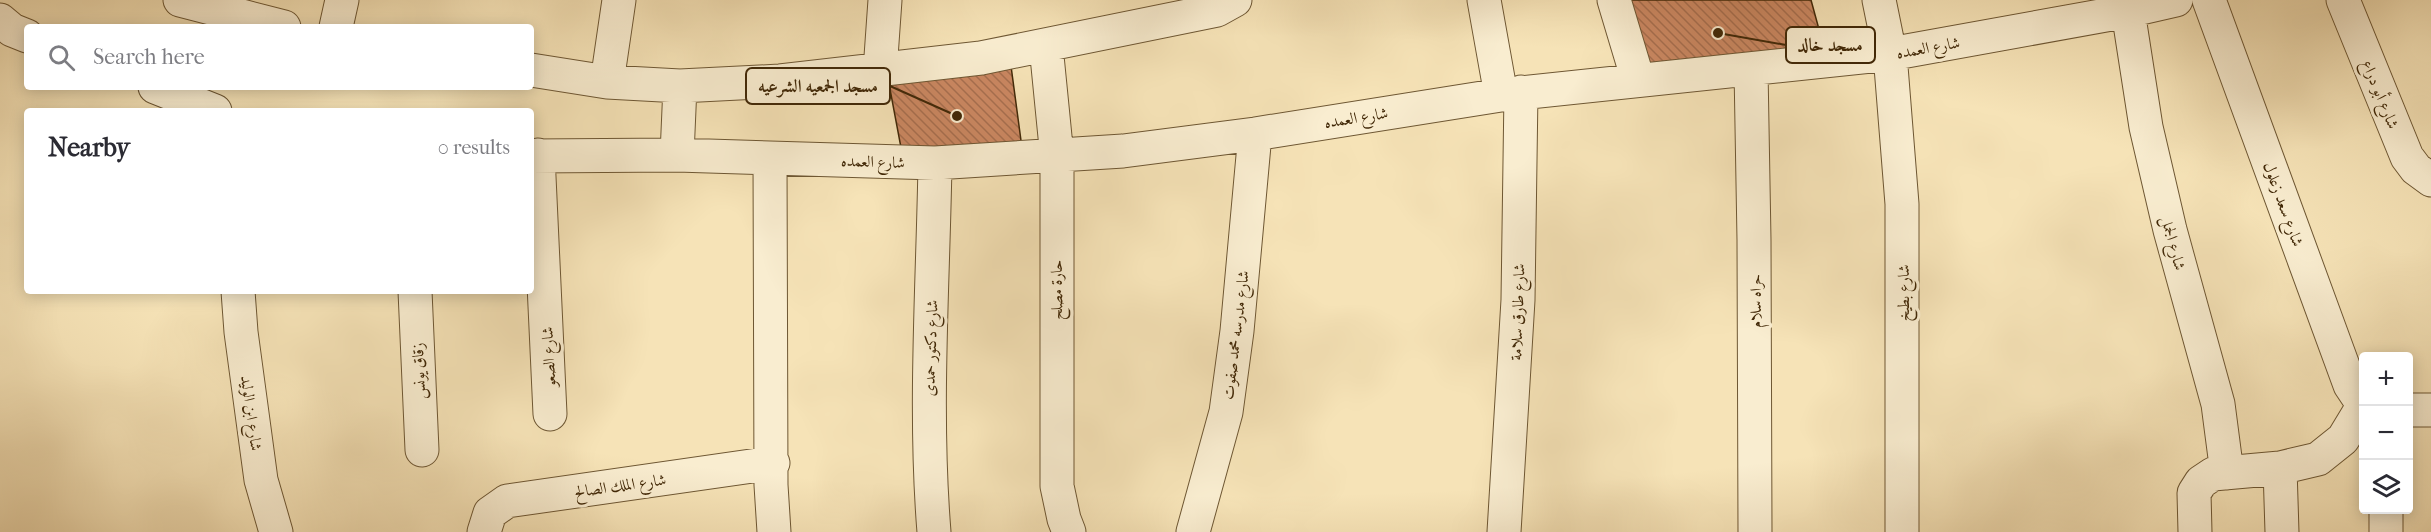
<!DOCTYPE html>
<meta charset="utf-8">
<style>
body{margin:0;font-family:"IM FELL French Canon",Amiri,serif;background:#f2f2f3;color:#2b2b33}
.controls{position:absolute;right:18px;bottom:18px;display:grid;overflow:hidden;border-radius:6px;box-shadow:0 3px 15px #0003}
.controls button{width:54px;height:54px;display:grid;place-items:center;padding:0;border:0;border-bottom:2px solid #e1e1e2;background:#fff;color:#2b2b33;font:30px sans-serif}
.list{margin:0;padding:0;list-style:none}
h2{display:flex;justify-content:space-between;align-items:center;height:78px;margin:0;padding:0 24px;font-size:26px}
h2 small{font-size:20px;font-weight:400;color:#7c7c81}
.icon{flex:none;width:33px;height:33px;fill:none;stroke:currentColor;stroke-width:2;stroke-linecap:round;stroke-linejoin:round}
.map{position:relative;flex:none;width:2431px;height:532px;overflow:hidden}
.search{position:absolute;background:#fff;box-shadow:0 3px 15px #0003;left:24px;top:24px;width:510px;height:66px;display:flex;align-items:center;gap:15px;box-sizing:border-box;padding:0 21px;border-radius:6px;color:#7c7c81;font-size:22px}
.panel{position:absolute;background:#fff;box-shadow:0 3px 15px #0003;left:24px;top:108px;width:510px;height:186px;border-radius:6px}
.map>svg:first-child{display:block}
</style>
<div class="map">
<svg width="2431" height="532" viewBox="0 0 2431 532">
<defs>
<pattern id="building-back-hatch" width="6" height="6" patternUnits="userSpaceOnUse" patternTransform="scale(1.5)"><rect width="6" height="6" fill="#ca8761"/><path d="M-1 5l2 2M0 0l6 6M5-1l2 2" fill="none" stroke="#a66e4e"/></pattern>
</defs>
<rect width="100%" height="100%" fill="#f6e3b7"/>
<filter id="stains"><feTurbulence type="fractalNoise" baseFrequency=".00333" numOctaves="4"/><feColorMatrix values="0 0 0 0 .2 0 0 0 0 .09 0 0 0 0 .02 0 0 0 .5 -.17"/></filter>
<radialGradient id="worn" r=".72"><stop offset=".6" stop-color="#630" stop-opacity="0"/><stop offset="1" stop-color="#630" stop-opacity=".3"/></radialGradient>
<!-- building -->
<path fill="url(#building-back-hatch)" stroke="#412807" stroke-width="1.5" d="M1610 0H1811L1826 55 1651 74Z
M1011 66 1022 148 902 153 889 84Z"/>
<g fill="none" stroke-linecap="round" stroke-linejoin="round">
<defs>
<path id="minor" d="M180 0 284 27
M1484 0 1501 95
M1614 0 1638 80
M1879 0 1890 54 1902 204V532
M2209 0 2350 385 2364 406
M2343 0 2407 157 2416 169 2431 180
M2128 11 2146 127 2170 230 2218 404 2227 473
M0 20 12 30 27 36
M336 27 342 0
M1046 46 1057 157V486L1064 519 1069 532
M1751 69 1754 240 1755 532
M531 70 607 82 680 86 780 81 981 58 1217 10 1235 0
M880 71 885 0
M607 82 619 0
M155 87 215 111
M538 155 550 414
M677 155 680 86
M531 156 677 155 935 163 1123 151 1255 134 1501 95 1890 54 2128 11 2176 0
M770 158 771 485 774 532
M238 291 241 332 261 480 276 532
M415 291 422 450
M2408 410H2431
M2280 468 2282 532
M2386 510V532
M484 532 490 513 507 501 773 463
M934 532C924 409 933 286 935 163
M1193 532 1226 412 1237 331 1255 134
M1504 532 1518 300 1521 92
M2195 532 2194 493 2201 482 2213 474 2280 468 2318 459 2343 439 2363 406"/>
</defs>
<!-- minor casing -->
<use href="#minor" stroke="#6e5733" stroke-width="35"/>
<!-- minor -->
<use href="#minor" stroke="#f9edd0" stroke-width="33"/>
</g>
<g text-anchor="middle" stroke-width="6" stroke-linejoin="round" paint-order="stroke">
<!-- street labels -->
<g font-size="16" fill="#412807" stroke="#f9edd0">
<text transform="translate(1928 47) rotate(-10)" y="6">شارع العمده</text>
<text transform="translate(2381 94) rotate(68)" y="6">شارع أبو دراع</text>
<text transform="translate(1356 117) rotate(-9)" y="6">شارع العمده</text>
<text transform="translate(873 161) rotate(2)" y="6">شارع العمده</text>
<text transform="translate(2284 204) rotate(70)" y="6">شارع سعد زعلول</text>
<text transform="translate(2174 243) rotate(75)" y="6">شارع الجمل</text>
<text transform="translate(1056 290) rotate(-90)" y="6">حارة مصلح</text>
<text transform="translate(1903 293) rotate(-90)" y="6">شارع بطيخ</text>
<text transform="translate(1755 301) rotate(-90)" y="6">حراه سلام</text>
<text transform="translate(1517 312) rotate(-88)" y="6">شارع طارق سلامة</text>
<text transform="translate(1235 335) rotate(-83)" y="6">شارع مدرسه محمد صفوت</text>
<text transform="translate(930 348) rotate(-88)" y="6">شارع دكتور حمدى</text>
<text transform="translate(548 357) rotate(-93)" y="6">شارع الصعو</text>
<text transform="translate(418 371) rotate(-92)" y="6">زقاق يونس</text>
<text transform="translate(252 413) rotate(82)" y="6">شارع ابن الوليد</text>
<text transform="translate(620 485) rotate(-8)" y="6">شارع الملك الصالح</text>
</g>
</g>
<!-- callouts -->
<path fill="none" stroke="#412807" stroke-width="2" d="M1718 33L1786 45M957 116L890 86"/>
<g fill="#412807" stroke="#f9edd0" stroke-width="2">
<circle cx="1718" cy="33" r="6"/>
<circle cx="957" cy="116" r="6"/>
</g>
<g fill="#f9edd0" stroke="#412807" stroke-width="2">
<rect x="1786" y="27" width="89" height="36" rx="6"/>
<rect x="746" y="68" width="144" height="36" rx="6"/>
</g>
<g font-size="18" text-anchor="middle" font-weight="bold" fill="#412807">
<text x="1830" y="51">مسجد خالد</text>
<text x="818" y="92">مسجد الجمعيه الشرعيه</text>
</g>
<rect width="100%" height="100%" filter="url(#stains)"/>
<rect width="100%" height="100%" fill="url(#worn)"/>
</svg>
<div class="controls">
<button>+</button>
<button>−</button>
<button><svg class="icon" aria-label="layers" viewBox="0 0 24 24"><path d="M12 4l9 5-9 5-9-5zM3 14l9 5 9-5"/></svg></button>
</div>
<div class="search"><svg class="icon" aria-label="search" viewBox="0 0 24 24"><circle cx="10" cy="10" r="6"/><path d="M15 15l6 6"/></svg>Search here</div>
<section class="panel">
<h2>Nearby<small>0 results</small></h2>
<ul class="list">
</ul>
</section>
</div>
